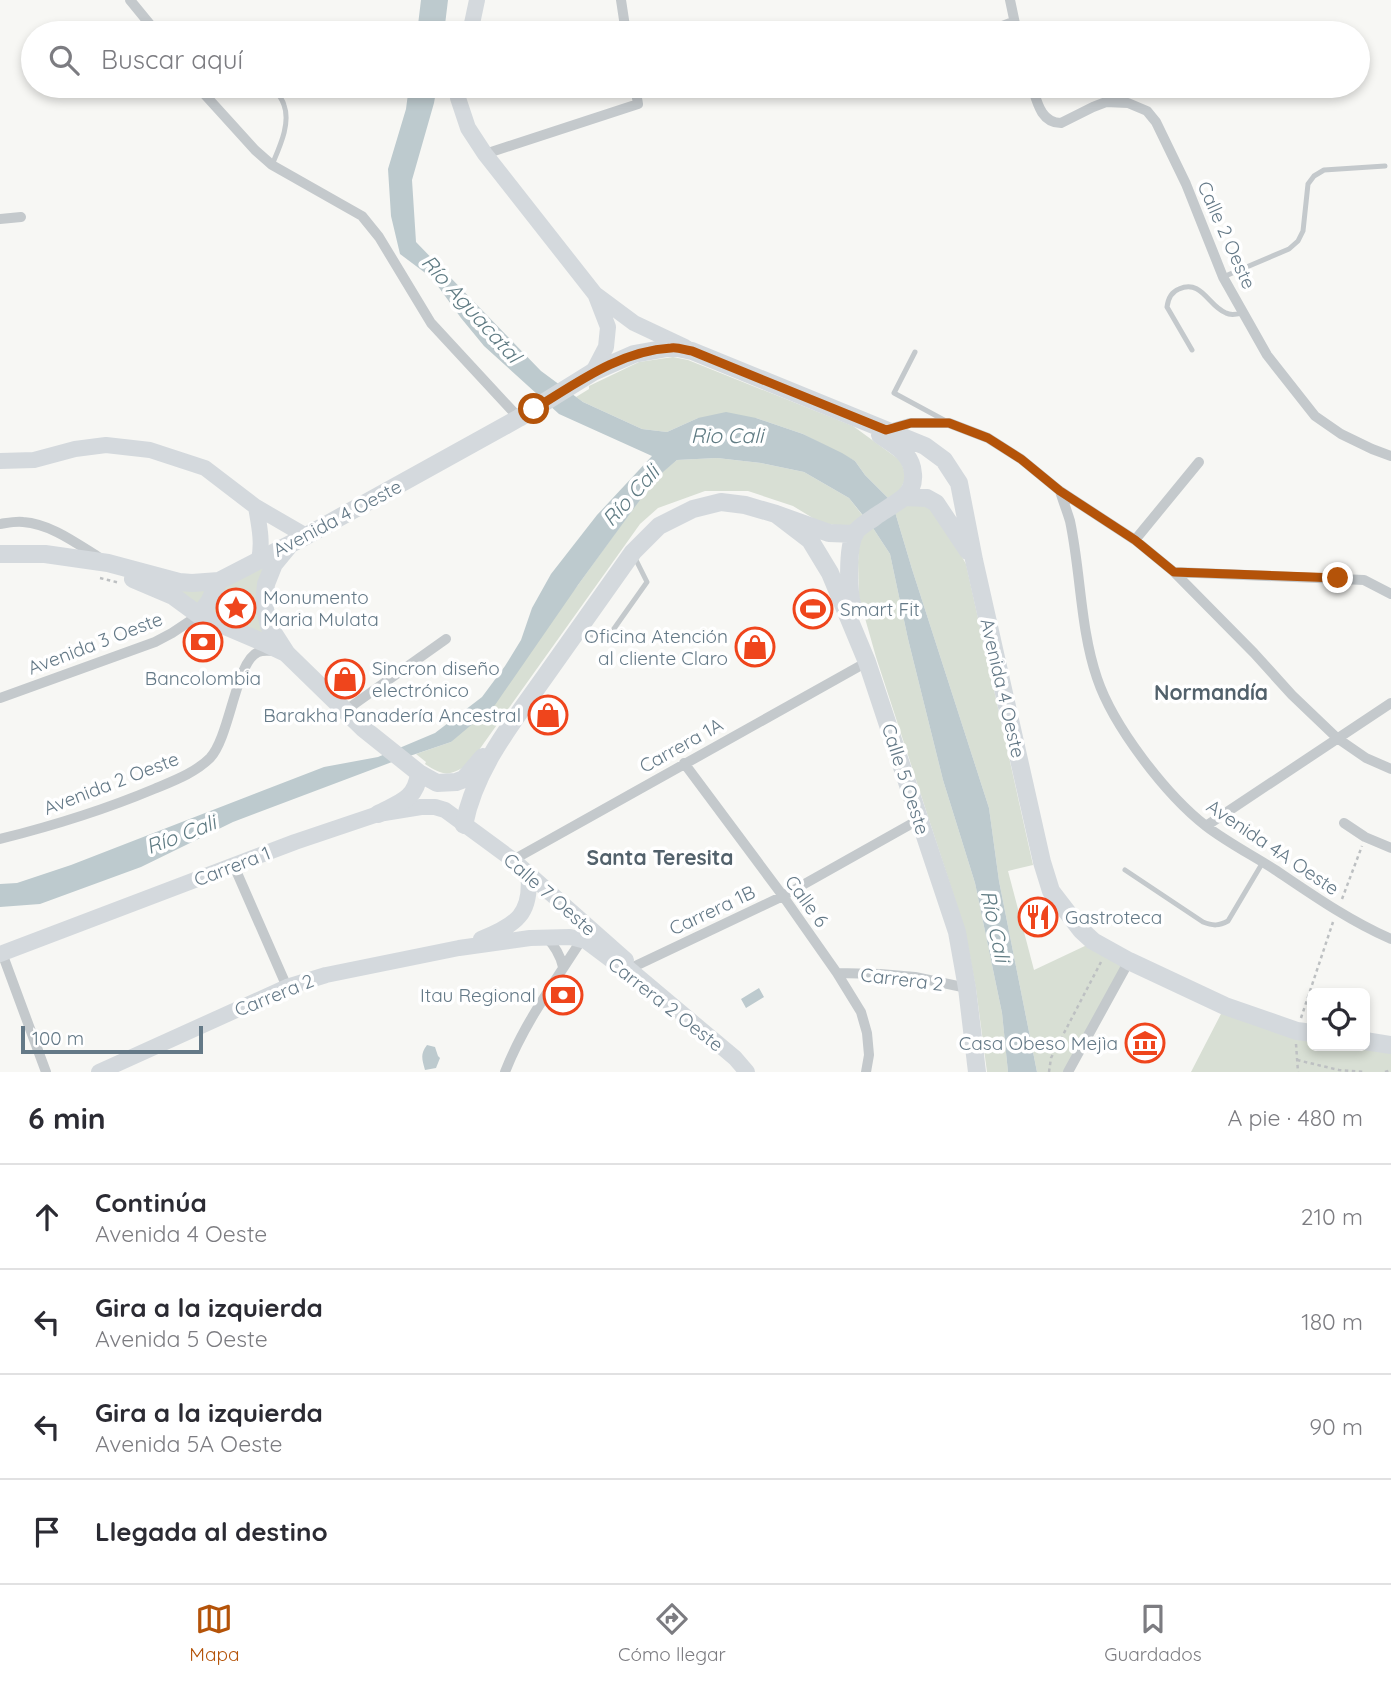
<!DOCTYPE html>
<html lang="es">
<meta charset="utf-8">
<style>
body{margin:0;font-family:Quicksand,sans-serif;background:#f7f7f7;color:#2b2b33}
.controls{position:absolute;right:21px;bottom:21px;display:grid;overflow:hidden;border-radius:10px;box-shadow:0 4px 10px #0003}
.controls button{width:63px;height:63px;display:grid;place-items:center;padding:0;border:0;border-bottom:2px solid #e1e1e2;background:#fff;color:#2b2b33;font:35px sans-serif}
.scale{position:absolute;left:21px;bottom:18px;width:182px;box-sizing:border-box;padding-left:7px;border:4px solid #647987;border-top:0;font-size:19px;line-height:24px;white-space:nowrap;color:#647987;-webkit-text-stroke:5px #fff;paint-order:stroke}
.stop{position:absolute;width:21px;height:21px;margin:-16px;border:5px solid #b45309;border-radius:50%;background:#fff}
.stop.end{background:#b45309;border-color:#fff;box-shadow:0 2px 7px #0008}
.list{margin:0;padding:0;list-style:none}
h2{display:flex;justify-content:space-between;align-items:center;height:91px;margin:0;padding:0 28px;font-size:30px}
h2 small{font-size:23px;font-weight:400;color:#7c7c81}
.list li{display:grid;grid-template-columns:46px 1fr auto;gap:21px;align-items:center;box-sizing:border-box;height:105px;padding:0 28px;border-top:2px solid #e1e1e2}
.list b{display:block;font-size:26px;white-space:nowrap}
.list p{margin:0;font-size:23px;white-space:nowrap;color:#7c7c81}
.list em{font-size:23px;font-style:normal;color:#7c7c81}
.icon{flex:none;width:38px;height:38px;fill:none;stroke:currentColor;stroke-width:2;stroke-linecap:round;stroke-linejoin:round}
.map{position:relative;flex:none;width:1391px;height:1072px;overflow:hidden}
.search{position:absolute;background:#fff;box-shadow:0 4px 10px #0003;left:21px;right:21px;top:21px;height:77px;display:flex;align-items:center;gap:18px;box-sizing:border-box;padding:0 24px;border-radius:38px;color:#7c7c81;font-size:26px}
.sheet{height:511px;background:#fff}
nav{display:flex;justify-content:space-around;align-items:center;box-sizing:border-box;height:98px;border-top:2px solid #e1e1e2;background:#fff;font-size:19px;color:#7c7c81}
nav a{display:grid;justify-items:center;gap:4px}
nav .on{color:#b45309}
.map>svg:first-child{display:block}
</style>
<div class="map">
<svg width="1391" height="1072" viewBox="0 0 1391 1072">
<rect width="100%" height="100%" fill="#f7f7f4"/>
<!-- green -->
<path fill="#d8dfd4" d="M673 357 688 360 853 426 901 461 906 477 899 493 888 498 865 475 855 461 803 434 756 418H698L667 432 642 429 583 402 576 397 589 389V386L639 362Z
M717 458 761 463 804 472 849 498 863 516 848 527 821 523 793 506 748 491H705L658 508 640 524 469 764C449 776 445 777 425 764L426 762 416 754 451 742 578 585 655 478 677 460Z
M905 503 934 507 966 564 1033 865 1008 871 1034 970 1087 945 1125 966 1068 1072H1037L999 881 989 808 912 569 895 512Z
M873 528 890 554 908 639 943 780 975 883 1002 1013 1008 1072H987L976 989 965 930 876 657 859 597 858 562 860 537Z
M288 548 264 605 287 654 108 563 192 583Z
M1222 1012 1312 1040V1046H1351L1391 1052V1072H1191Z"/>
<!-- water -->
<path fill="#bdcace" d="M421 0H448L444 33H417Z
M409 86H437L434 103 412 180 416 242 541 371 583 402 642 429 667 432 698 418 726 412 756 418 803 434 842 453 855 461 865 475 888 498 895 512 912 569 989 808 999 881 1037 1072H1008L1002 1013 975 883 943 780 908 639 890 554 873 528 849 498 804 472 761 463 717 458 677 460 656 478 578 585 495 705 451 742 392 762 233 822 141 867 40 904 0 907V884L17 883 71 865 324 767 378 757 435 733 482 697 505 666 521 640 532 608 551 574 597 515 652 456 559 414 484 346 461 318 432 278 400 254 391 216 388 169 406 109Z
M759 988 764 997 746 1008 741 999Z
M427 1045 435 1047 438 1056 440 1058 436 1068 425 1070C422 1059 420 1054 427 1045Z"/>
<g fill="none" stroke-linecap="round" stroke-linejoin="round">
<!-- path -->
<path stroke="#bdc0c2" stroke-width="2.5" stroke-dasharray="3.5 3.5" stroke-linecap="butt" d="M100 578 120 583
M1342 899 1362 846
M1301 1018 1333 922
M1296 1044 1298 1072
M1297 1060 1339 1070 1365 1072
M1049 1072 1051 1058 1101 962
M1385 1072 1391 1070"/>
<!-- lane -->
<path stroke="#c4c9cc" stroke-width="5" d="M272 86C276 91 282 98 284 105 291 124 279 148 272 165
M1223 277 1289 249 1298 241 1303 231 1308 184 1314 176 1324 170 1385 166
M1192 350 1167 307C1168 299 1171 292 1179 289 1202 279 1208 306 1226 313 1231 316 1238 314 1243 313
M915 352 894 393 944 420
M581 631 606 640 647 582 634 556
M1125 870 1203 922C1213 926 1219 926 1228 921L1263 862"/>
<!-- street -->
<path stroke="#c4c9cc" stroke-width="10" d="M130 0 157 33
M621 0 626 33
M1010 0 1017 33
M984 33 1013 22
M197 86 255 150 272 165 362 216 379 237 431 323 519 418
M1032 86C1037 102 1041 123 1061 123L1093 107 1106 102 1128 103 1147 111 1156 122 1186 184 1223 277 1267 355 1315 416 1341 434 1372 449 1391 456
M485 154 638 104 635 86
M0 219 21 217
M886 430 910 423H949L988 438 1021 459 1060 491 1135 540 1174 572 1254 653 1292 695 1337 738 1366 758 1391 769
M1060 491C1063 501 1067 511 1070 521 1081 573 1080 628 1097 678 1113 726 1166 795 1206 826 1228 843 1254 856 1277 871 1314 896 1350 921 1391 939
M0 524C7 523 16 521 23 522 51 524 76 543 100 558
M1135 540 1199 462
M1174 572 1364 580 1391 594
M0 698 155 642 172 633 199 615
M346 710 446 639
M684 763 783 896 837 973 861 1012 867 1033 869 1055 866 1072
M1344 823 1365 837 1391 848
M1206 826 1391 703
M0 839C52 826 104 810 154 789 173 781 195 773 210 758 230 737 236 661 258 652 263 650 269 651 274 651
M513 860 867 662
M234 866 287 987
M546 937C555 946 560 954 563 967
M2 953 46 1072
M629 969 783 896 920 819
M837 973 880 974 915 977 967 988
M505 1072C524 1023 556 980 584 936
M1068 1072 1129 961"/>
<!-- secondary -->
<path stroke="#d4d9dd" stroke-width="16" d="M470 33 477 0
M459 86 458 98 468 128 485 154 595 294 634 323 685 347
M593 372 606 347 608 327 596 296
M0 461 34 460 75 449 106 445 150 450 205 468 256 507 306 536
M256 507C259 525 263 542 259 560
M481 939C516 925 533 914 528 872
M0 954 295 842 378 814 421 807H435L445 810 513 860 626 960
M99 1072 287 987 326 975 459 948 530 938 570 937 586 941 618 965 629 969 735 1058 747 1072"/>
<!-- primary -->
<path stroke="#d4d9dd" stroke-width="18" d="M904 497 927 498 936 503 968 551
M776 514 810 540 830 573 867 662 957 932 967 988 977 1072
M288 547 274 564 266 584 264 605 269 626 287 654 364 729 419 773 437 783 456 782 464 779 483 757
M0 554H45L108 563 179 582 192 583 219 581 306 536 519 418 593 372 634 354 673 347 692 351 925 446 944 460 959 483 974 560 1042 862 1051 891 1081 930 1093 941 1129 961 1225 1006 1297 1031 1312 1033
M133 579 173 596 199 615 267 644 284 652
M853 608C848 592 847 548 855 533 859 526 870 521 876 516 885 510 895 504 903 498 910 492 914 484 913 474 912 453 895 446 880 435
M199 615 209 602 219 581
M378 814C399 803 416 800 419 773
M464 825C475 768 513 722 546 675 575 634 604 593 633 552L659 526 693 509 721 502 745 505 776 514 829 533 855 534
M1365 1041 1391 1045"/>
</g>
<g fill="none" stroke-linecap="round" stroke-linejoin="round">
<!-- route -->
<path stroke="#b45309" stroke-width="9" d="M534 409C577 383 619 351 671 348 678 347 685 350 692 351L886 430 911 423H949L988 438 1021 459 1060 491 1135 540 1174 572 1338 578"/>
</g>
<!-- icons -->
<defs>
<symbol id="sight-ring" viewBox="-11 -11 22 22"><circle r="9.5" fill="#fff" stroke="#ef451c" stroke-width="1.5"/><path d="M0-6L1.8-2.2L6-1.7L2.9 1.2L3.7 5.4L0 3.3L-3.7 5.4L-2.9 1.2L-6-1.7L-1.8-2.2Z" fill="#ef451c"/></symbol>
<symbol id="stadium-ring" viewBox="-11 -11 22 22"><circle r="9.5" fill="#fff" stroke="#ef451c" stroke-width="1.5"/><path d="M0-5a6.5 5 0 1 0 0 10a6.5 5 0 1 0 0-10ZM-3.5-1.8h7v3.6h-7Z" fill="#ef451c"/></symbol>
<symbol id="bank-ring" viewBox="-11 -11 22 22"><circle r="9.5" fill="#fff" stroke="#ef451c" stroke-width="1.5"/><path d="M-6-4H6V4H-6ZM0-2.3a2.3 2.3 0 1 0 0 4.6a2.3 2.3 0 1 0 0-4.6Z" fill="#ef451c"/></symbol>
<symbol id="shop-ring" viewBox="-11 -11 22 22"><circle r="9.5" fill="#fff" stroke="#ef451c" stroke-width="1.5"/><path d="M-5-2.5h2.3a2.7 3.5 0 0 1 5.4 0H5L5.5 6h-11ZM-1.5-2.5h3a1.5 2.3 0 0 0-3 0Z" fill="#ef451c"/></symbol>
<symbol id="restaurant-ring" viewBox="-11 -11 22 22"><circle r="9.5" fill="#fff" stroke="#ef451c" stroke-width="1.5"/><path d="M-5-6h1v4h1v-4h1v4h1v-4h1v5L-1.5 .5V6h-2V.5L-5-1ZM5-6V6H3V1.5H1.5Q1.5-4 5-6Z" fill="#ef451c"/></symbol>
<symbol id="museum-ring" viewBox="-11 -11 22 22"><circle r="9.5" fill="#fff" stroke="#ef451c" stroke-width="1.5"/><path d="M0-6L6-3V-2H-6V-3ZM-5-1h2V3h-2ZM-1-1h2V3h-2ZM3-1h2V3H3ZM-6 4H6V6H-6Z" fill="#ef451c"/></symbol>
</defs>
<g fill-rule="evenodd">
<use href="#sight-ring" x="214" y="586" width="44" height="44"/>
<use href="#stadium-ring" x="791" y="587" width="44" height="44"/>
<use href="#bank-ring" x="181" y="620" width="44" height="44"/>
<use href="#shop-ring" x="733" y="625" width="44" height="44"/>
<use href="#shop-ring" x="323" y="657" width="44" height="44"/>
<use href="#shop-ring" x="526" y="693" width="44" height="44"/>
<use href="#restaurant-ring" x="1016" y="895" width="44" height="44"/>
<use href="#bank-ring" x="541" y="973" width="44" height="44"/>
<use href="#museum-ring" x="1123" y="1021" width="44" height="44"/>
</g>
<g text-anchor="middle" stroke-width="7" stroke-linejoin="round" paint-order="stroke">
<!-- street labels -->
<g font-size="19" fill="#647987" stroke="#fff">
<text transform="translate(1227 235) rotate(66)" y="7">Calle 2 Oeste</text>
<text transform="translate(337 518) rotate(-28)" y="7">Avenida 4 Oeste</text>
<text transform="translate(95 643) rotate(-21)" y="7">Avenida 3 Oeste</text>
<text transform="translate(1003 688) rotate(77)" y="7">Avenida 4 Oeste</text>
<text transform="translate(681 745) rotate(-29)" y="7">Carrera 1A</text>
<text transform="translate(906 779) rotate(72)" y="7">Calle 5 Oeste</text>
<text transform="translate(111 783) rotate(-21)" y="7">Avenida 2 Oeste</text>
<text transform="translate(1273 847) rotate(34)" y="7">Avenida 4A Oeste</text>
<text transform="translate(232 866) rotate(-21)" y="7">Carrera 1</text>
<text transform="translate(550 894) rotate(41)" y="7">Calle 7 Oeste</text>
<text transform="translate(807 901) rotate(54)" y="7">Calle 6</text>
<text transform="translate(712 910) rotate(-25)" y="7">Carrera 1B</text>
<text transform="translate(902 979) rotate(7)" y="7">Carrera 2</text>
<text transform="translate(274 995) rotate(-22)" y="7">Carrera 2</text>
<text transform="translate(666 1004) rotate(38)" y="7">Carrera 2 Oeste</text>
</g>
<!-- poi labels -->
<g font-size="19" fill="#647987" stroke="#fff" text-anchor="start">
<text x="263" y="604">Monumento<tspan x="263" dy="22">Maria Mulata</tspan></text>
<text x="840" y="616">Smart Fit</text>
<text x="728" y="643" text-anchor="end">Oficina Atención<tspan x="728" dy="22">al cliente Claro</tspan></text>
<text x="372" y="675">Sincron diseño<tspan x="372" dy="22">electrónico</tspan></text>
<text x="203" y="685" text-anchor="middle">Bancolombia</text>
<text x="521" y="722" text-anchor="end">Barakha Panadería Ancestral</text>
<text x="1065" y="924">Gastroteca</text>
<text x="536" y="1002" text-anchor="end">Itau Regional</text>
<text x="1118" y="1050" text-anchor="end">Casa Obeso Mejìa</text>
</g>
<!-- water labels -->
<g font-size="21" font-style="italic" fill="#5f7b83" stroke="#fff">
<text transform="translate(471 309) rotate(48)" y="7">Río Aguacatal</text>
<text x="727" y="443">Rio Cali</text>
<text transform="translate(631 496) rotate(-48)" y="7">Río Cali</text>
<text transform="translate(181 835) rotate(-21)" y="7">Río Cali</text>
<text transform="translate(995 926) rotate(78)" y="7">Río Cali</text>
</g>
<!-- neighbourhood labels -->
<g font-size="21" font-weight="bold" fill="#52616b" stroke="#fff">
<text x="1211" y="700">Normandía</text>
<text x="660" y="865">Santa Teresita</text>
</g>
</g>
</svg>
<div class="controls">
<button><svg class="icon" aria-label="locate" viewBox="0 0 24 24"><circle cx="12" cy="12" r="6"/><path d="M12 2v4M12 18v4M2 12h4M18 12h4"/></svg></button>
</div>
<div class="scale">100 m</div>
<div class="stop" style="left:534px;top:409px"></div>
<div class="stop end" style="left:1338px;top:578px"></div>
<div class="search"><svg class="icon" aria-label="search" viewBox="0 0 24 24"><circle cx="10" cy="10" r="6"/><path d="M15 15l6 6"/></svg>Buscar aquí</div>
</div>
<section class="sheet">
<h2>6 min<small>A pie · 480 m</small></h2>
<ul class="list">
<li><svg class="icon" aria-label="ahead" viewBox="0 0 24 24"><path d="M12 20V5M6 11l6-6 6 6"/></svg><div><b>Continúa</b><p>Avenida 4 Oeste</p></div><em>210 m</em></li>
<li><svg class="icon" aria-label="left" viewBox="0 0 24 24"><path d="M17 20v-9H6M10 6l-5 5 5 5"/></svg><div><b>Gira a la izquierda</b><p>Avenida 5 Oeste</p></div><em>180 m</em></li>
<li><svg class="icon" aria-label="left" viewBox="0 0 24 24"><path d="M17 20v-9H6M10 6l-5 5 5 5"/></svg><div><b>Gira a la izquierda</b><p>Avenida 5A Oeste</p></div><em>90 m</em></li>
<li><svg class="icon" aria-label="arrive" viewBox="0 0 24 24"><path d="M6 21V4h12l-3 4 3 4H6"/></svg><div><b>Llegada al destino</b></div></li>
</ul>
</section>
<nav>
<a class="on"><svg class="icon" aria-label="map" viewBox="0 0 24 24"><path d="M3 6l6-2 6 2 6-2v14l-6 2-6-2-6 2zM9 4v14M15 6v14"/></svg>Mapa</a>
<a><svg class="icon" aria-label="directions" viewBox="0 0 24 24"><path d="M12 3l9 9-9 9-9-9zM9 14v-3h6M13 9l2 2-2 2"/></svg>Cómo llegar</a>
<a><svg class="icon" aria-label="saved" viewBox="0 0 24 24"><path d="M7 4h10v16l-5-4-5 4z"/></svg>Guardados</a>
</nav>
